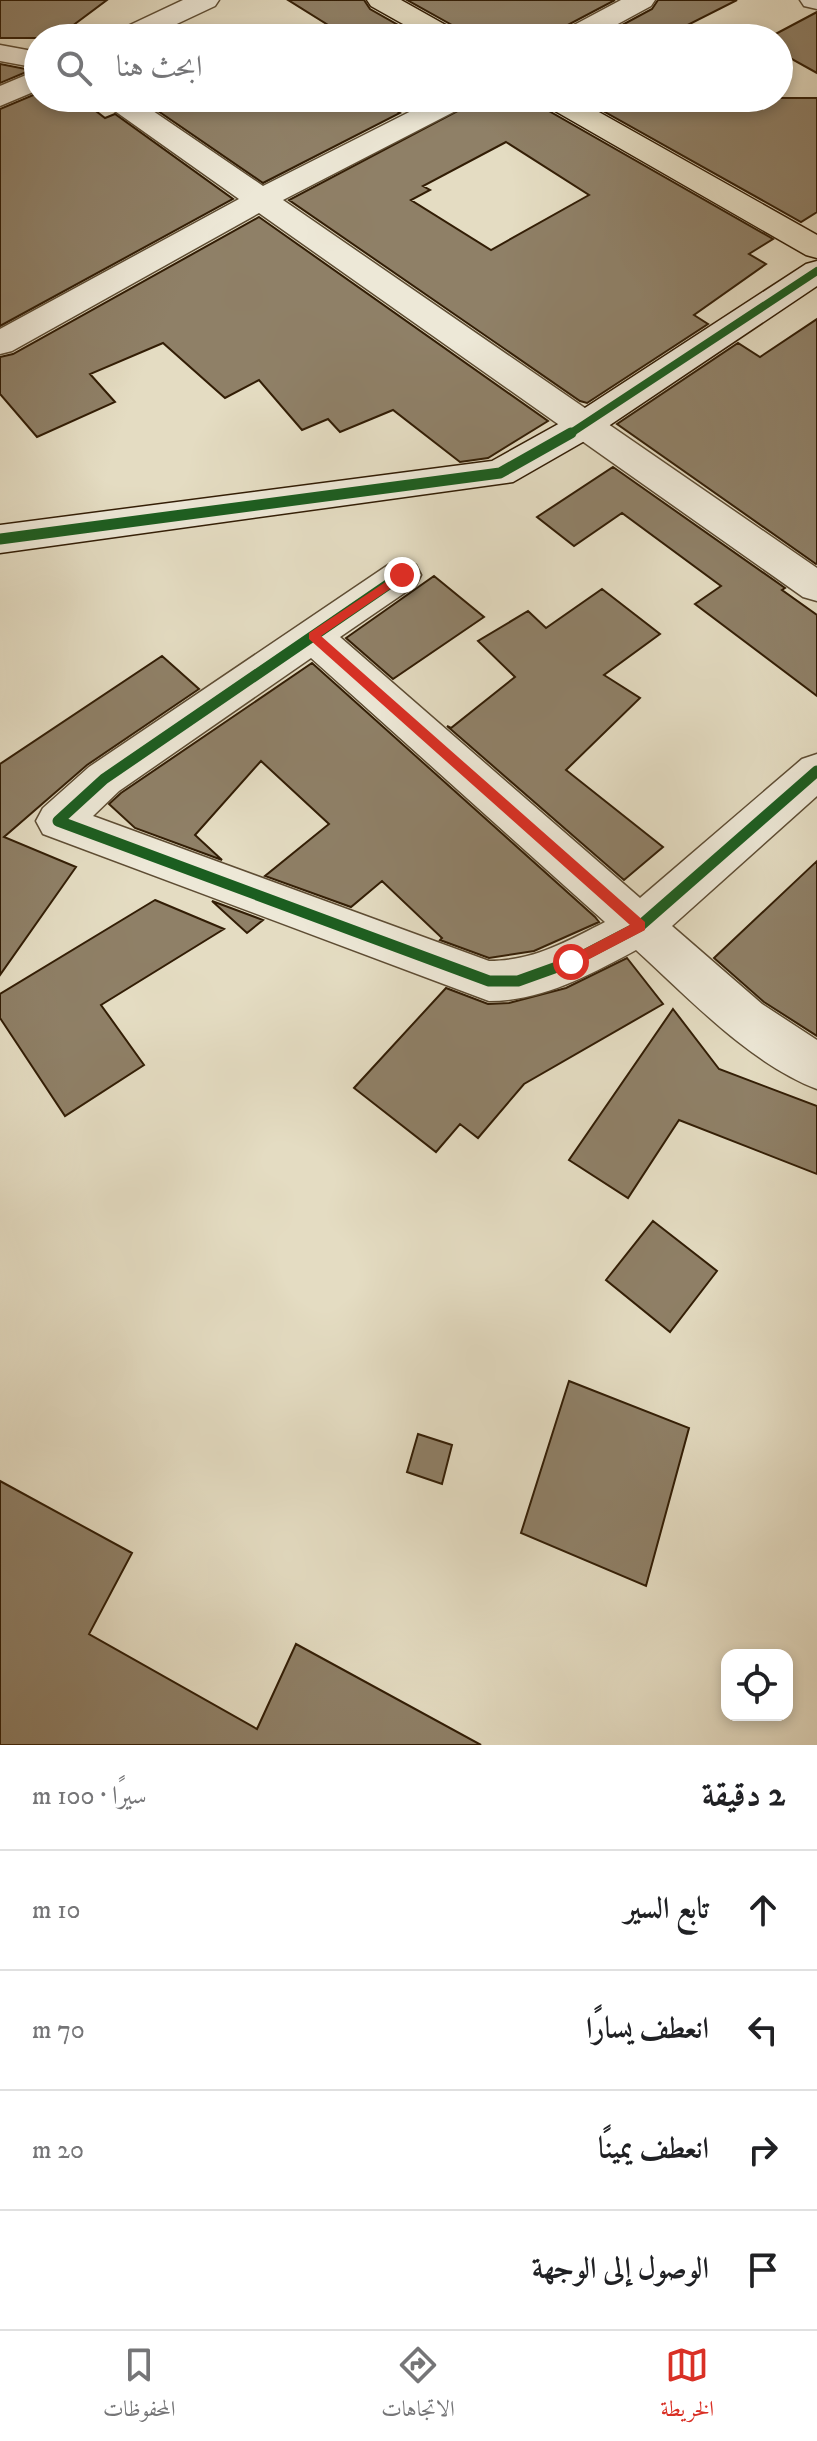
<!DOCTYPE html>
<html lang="ar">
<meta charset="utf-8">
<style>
body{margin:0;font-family:"IM FELL DW Pica",Amiri,serif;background:#f6f6f6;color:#202124;direction:rtl}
.controls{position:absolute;right:24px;bottom:24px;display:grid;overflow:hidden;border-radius:16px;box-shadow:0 4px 12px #0003}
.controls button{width:72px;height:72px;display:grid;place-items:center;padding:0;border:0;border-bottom:2px solid #e0e0e0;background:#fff;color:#202124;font:40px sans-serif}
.stop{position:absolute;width:24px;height:24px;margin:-18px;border:6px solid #d93025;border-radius:50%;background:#fff}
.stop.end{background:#d93025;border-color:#fff;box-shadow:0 2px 8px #0008}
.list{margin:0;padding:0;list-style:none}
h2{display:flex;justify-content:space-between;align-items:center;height:104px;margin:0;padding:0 32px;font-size:34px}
h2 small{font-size:26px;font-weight:400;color:#757577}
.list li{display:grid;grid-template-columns:52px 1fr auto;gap:24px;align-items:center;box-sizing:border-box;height:120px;padding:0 32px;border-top:2px solid #e0e0e0}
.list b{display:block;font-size:30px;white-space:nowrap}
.list em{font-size:26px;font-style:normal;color:#757577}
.icon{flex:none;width:44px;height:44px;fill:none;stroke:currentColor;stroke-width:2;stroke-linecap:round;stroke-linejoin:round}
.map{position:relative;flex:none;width:817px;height:1745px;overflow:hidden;direction:ltr}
.search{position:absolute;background:#fff;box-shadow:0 4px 12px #0003;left:24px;right:24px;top:24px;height:88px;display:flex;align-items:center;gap:20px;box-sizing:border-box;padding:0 28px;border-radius:44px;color:#757577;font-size:30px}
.sheet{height:584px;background:#fff}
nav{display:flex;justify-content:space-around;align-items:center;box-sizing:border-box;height:112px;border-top:2px solid #e0e0e0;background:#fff;font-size:22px;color:#757577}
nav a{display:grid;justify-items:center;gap:4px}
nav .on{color:#d93025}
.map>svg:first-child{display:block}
</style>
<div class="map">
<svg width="817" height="1745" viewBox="0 0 817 1745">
<rect width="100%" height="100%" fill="#e4dcc2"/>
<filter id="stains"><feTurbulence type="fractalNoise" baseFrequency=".0025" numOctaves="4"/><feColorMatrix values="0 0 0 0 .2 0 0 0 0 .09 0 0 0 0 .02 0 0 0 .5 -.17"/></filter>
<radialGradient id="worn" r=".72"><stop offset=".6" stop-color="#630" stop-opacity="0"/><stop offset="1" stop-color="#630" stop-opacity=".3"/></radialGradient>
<!-- building -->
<path fill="#8f8067" stroke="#321d05" stroke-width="2" fill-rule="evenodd" d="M0 0H107L56 38H0Z
M288 0H364L370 9 398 25 370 38H349Z
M407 0H615L560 29 554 38H466L459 29Z
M658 0H737L662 38H598L652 9Z
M817 12V73L779 52V38H768Z
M0 64 31 70 0 83Z
M38 93V98H79L105 118 115 114 233 199 0 326V109Z
M156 98H376L400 113 263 183 145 102Z
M482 98H535L542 107 773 239 749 254 766 264 694 315 708 324 587 403 580 401 289 200ZM506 142 589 195 491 250 411 200 430 190 423 186Z
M580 98H817V212L801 222Z
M259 217 548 421 488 458 460 462 393 410 340 432 328 419 302 430 259 380 225 398 163 343 90 374 115 402 37 437 0 394V357L13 354Z
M817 319V563L816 564 617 424 738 343 760 357Z
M613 467 785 588 782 590 817 615V696L695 604 721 586 622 513 574 546 537 517Z
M434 576 484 617 393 679 346 638Z
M602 589 660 634 604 675 640 698 566 770 663 847 624 880 447 726 451 728 515 677 478 641 528 611 546 628Z
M162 656 199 689 87 765 4 837 76 867 0 975V764Z
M312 663 595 917 599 922 534 951 489 958 440 940 442 938 382 881 351 907 265 876 329 824 261 761 195 835 222 860 135 828 109 804 121 793Z
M817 861V1036L764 1002 714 958Z
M155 900 224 929 101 1005 144 1065 65 1116 0 1018V994Z
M212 901 263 920 247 933Z
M627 958 663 1004 524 1084 478 1138 460 1124 436 1152 354 1088 446 988 488 1004 509 1003 566 988Z
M673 1009 719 1069 817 1106V1174L679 1120 628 1198 569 1160Z
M653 1221 717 1271 670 1332 606 1280Z
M569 1381 689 1428 646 1586 521 1533Z
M418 1434 452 1445 442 1484 407 1472Z
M0 1481 132 1553 89 1634 257 1729 296 1644 481 1745H0Z"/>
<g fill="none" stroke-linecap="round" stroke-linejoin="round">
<defs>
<path id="street" d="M183 0H219L215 6 147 38H111L115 32Z
M621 0H655L651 6 592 38H557L561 32Z
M800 0H817V9L804 6Z
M0 45 38 52V68L0 61Z
M38 70V90L0 106V86Z
M100 98H134L263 186 437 98H474L469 104 283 200 817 568V601L803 597 259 213 12 351 0 354V329L239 199 105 104Z
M402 561 416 565 421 575 416 585 340 637 640 898 802 759 817 754V796L672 926 762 1004 817 1040V1089C749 1063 689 998 636 950 590 975 542 1001 489 1001L43 834 36 821 43 808 89 767 388 565ZM311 658 605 922C566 942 533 961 489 961L93 816 119 791Z"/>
<path id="secondary" d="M817 261V286L595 435 513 482 0 553V525L492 461 571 417 806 264Z"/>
<path id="primary" d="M367 0H401L458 32 462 38H428L371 6Z
M538 98H574L817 235V258L806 255 543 104Z"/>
</defs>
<!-- street casing -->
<use href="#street" stroke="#5e4d34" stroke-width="3"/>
<!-- secondary casing -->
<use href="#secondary" stroke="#321d05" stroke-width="3"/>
<!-- primary casing -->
<use href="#primary" stroke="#321d05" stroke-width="3"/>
<!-- street -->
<use href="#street" fill="#ede8d7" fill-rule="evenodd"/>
<!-- secondary -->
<use href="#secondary" fill="#ede8d7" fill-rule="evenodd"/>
<!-- primary -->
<use href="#primary" fill="#e4dcc2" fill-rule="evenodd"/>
<defs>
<path id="cycleway-far1" d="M568 435 817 271"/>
<path id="cycleway" d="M0 539 500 473 571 433
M402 575 104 779 58 821 489 981H518L571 962 640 926 817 771"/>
</defs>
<!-- cycleway-far1 casing -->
<use href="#cycleway-far1" stroke="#ede8d7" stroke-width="12"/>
<!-- cycleway casing -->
<use href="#cycleway" stroke="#ede8d7" stroke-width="16"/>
<!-- cycleway-far1 -->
<use href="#cycleway-far1" stroke="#1b5e20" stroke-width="8"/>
<!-- cycleway -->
<use href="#cycleway" stroke="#1b5e20" stroke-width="11"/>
</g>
<!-- route -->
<path fill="#d93025" d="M402 571 406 572V578L321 636 645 922V930L576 966H567V958L630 925 309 639V633Z"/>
<rect width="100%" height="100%" filter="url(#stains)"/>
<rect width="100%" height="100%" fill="url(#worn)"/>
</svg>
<div class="controls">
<button><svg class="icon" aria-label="locate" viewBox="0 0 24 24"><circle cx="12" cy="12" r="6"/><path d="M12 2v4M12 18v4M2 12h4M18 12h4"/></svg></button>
</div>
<div class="stop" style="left:571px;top:962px"></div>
<div class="stop end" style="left:402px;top:575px"></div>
<div class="search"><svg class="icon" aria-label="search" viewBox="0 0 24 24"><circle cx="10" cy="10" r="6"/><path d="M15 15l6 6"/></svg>ابحث هنا</div>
</div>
<section class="sheet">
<h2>2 دقيقة<small>سيرًا · 100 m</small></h2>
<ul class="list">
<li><svg class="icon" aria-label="ahead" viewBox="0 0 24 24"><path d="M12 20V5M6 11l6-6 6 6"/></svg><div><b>تابع السير</b></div><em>10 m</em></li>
<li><svg class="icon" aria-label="left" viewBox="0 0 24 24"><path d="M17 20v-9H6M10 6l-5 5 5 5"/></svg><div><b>انعطف يسارًا</b></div><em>70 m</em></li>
<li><svg class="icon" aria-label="right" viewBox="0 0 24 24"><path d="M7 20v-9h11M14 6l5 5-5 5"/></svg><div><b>انعطف يمينًا</b></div><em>20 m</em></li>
<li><svg class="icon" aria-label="arrive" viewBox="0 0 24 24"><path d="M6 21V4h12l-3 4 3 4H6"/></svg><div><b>الوصول إلى الوجهة</b></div></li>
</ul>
</section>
<nav>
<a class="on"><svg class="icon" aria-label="map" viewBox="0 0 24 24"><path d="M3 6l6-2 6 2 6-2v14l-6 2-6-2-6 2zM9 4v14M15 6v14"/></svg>الخريطة</a>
<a><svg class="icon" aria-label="directions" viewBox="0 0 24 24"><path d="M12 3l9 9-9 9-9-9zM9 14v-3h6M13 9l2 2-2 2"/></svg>الاتجاهات</a>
<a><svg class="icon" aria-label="saved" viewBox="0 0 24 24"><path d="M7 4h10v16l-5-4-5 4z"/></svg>المحفوظات</a>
</nav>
